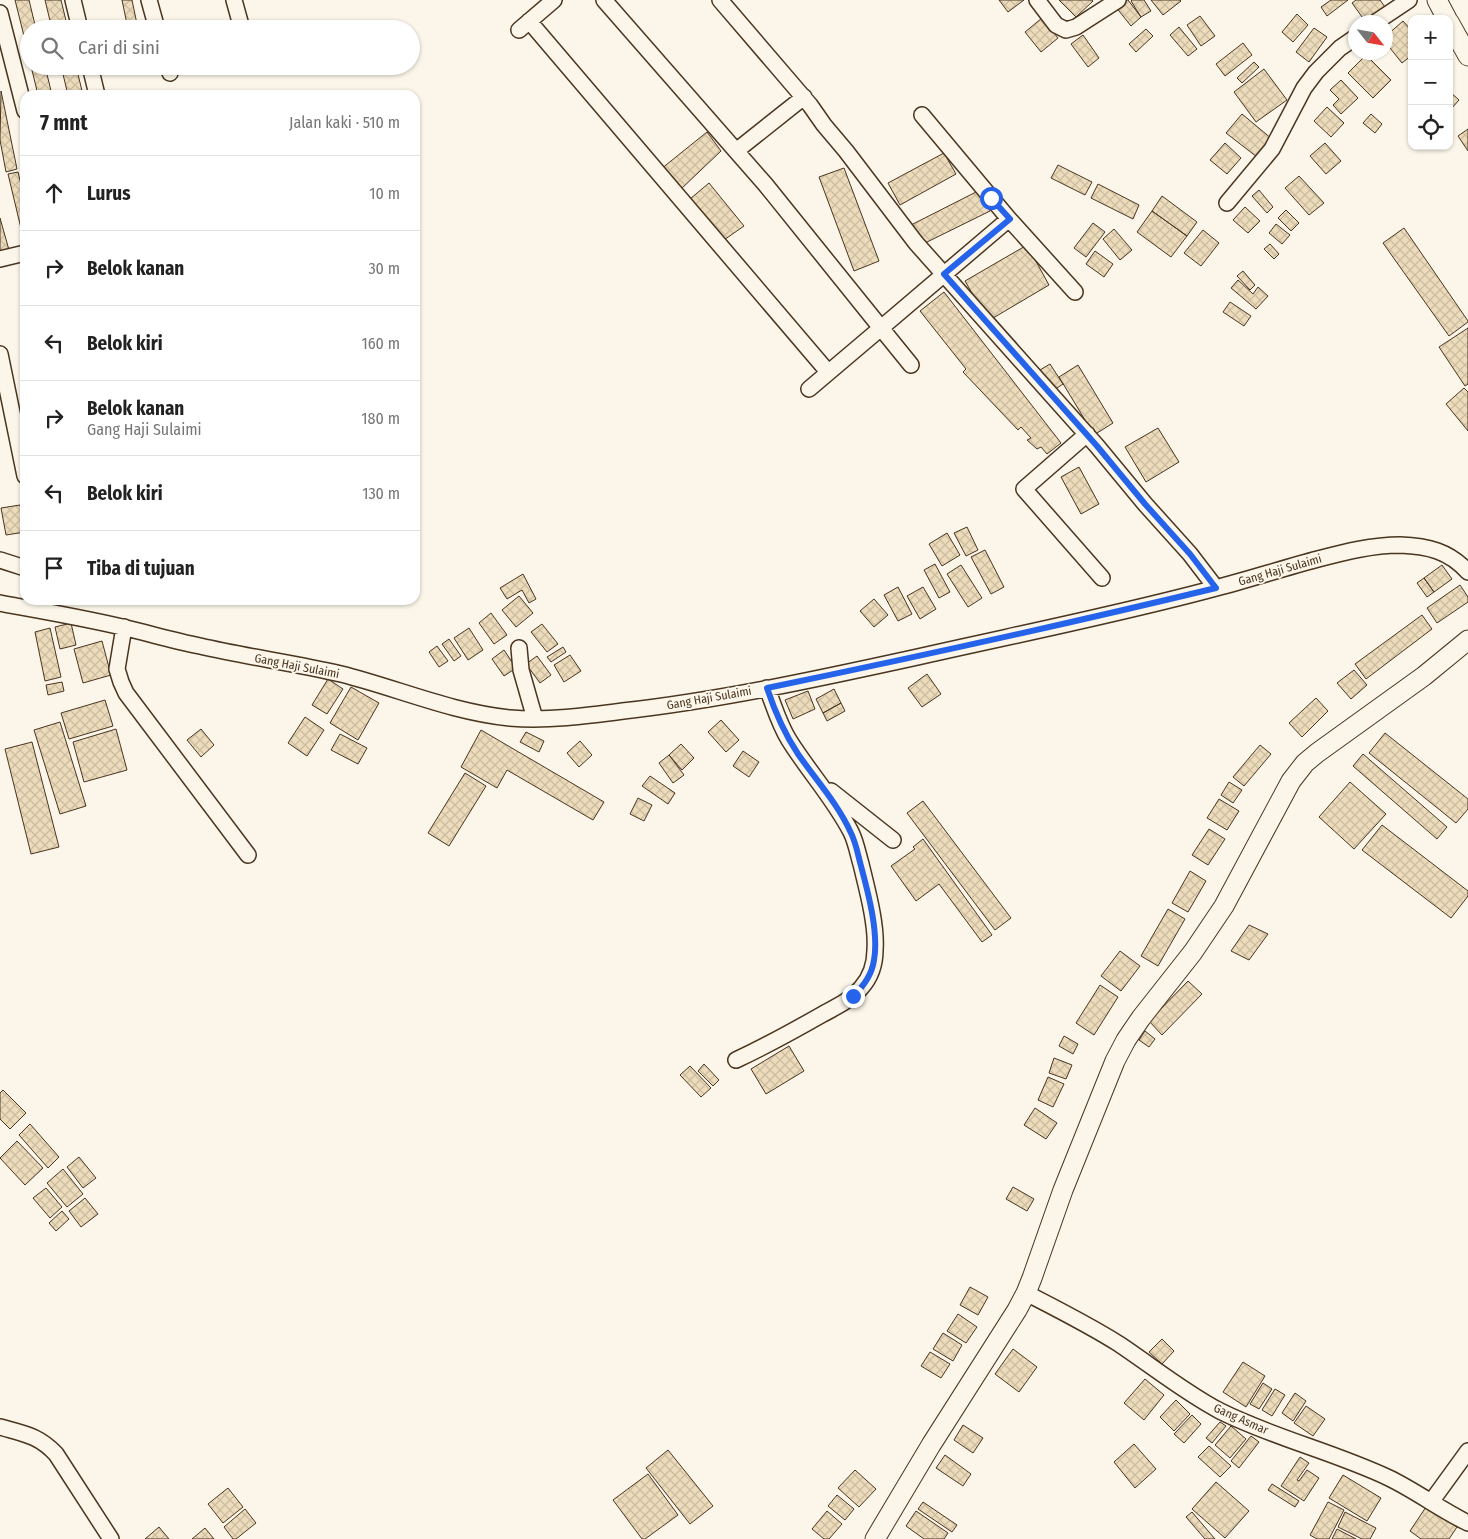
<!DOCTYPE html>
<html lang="id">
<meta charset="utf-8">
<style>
body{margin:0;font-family:"Fira Sans Condensed",sans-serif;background:#f2f2f2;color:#222}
.controls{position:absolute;right:15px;top:15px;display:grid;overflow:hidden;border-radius:10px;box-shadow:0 1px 4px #0004}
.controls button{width:45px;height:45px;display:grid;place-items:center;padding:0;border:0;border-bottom:1px solid #e0e0e0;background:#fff;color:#222;font:25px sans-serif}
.compass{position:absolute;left:1348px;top:15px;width:45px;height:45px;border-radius:50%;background:#fff;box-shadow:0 1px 4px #0004;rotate:121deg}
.stop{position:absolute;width:15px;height:15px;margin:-11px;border:4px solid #2563eb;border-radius:50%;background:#fff}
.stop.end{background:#2563eb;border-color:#fff;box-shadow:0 1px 5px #0008}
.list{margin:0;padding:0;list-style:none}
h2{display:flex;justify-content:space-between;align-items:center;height:65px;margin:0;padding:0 20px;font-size:21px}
h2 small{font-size:16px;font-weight:400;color:#767676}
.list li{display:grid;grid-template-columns:32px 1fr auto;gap:15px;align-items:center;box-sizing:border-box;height:75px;padding:0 20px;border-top:1px solid #e0e0e0}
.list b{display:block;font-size:19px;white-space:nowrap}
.list p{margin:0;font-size:16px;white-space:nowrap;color:#767676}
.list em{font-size:16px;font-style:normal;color:#767676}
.icon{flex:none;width:28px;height:28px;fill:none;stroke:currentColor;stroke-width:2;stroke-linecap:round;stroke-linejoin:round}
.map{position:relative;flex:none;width:1468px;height:1539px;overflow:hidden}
.search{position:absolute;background:#fff;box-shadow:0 1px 4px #0004;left:20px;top:20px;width:400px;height:55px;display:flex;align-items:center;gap:12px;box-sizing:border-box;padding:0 18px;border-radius:28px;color:#767676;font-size:19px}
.panel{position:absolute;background:#fff;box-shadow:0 1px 4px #0004;left:20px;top:90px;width:400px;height:515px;border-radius:15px}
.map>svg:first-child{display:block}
</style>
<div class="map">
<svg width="1468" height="1539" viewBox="0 0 1468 1539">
<defs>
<pattern id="building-cross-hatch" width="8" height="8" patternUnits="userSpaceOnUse" patternTransform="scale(1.25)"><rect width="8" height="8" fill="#ecdcbc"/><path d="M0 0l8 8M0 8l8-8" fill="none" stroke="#ccbda1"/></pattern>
</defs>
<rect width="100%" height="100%" fill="#fbf6e9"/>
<!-- building -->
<path fill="url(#building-cross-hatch)" stroke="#4a3520" d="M15 0H29L36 29H29V56Z
M45 0H61L68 29H52Z
M122 0H132L138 29H128Z
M999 0H1024L1008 12Z
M1059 0H1092L1093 1 1076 17Z
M1123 0H1128L1141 17 1131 26 1115 6Z
M1132 0H1144L1151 11 1141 17 1131 1Z
M1151 0H1180L1181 1 1163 15Z
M1331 0H1348L1327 16 1321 7Z
M1356 0H1380L1385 7 1365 21 1352 3Z
M1297 14 1308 25 1293 42 1282 32Z
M1200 16 1215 36 1201 46 1187 25Z
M1042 18 1058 38 1041 52 1025 32Z
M1403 21 1412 31V55L1402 63 1386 43V36Z
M1179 27 1197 49 1188 56 1170 35Z
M1314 28 1327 37 1309 62 1296 52Z
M1146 29 1153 36 1136 52 1129 44Z
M1083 35 1099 58 1088 67 1071 44Z
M1243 43 1252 55 1225 76 1216 64Z
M1366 55 1391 80 1373 98 1348 73Z
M1254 62 1259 67 1242 83 1237 78Z
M31 66H45L52 95H38Z
M61 66H76L83 95H68Z
M1264 69 1287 100 1256 122 1234 92Z
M1341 80 1358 98 1341 114 1333 105 1339 99 1330 90Z
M1 91 17 169 6 172 0 140Z
M1449 91 1459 100 1451 109 1449 108Z
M1327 107 1344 123 1331 137 1314 121Z
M1242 114 1272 139 1257 157 1226 133Z
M1371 114 1382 124 1375 133 1363 123Z
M1468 129V151L1458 136Z
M707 132 721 151 680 190 661 169Z
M1225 143 1241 158 1227 174 1210 160Z
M1325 143 1341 161 1326 174 1310 156Z
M944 153 956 174 900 205 888 183Z
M1058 165 1092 182 1085 195 1051 178Z
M844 168 879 261 854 271 819 177Z
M18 172 25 201V245L8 174Z
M1299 176 1324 203 1309 215 1285 188Z
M709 183 744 226 721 242 690 199Z
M1098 184 1139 205 1133 219 1091 198Z
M980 190 990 211 921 245 911 225Z
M1259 190 1273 207 1267 213 1252 196Z
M1162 196 1197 222 1187 236 1152 211Z
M1245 207 1260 221 1248 233 1233 220Z
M1286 210 1299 223 1291 231 1278 218Z
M1152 211 1187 236 1171 257 1137 232Z
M0 218 9 250 0 253Z
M1093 223 1105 232 1086 257 1074 248Z
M1276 224 1290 235 1282 244 1269 233Z
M1404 228 1468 321V322L1449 336 1383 243Z
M1114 229 1132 250 1120 260 1103 239Z
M1203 230 1219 243 1201 266 1184 253Z
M1270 244 1279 254 1274 259 1264 249Z
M1027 245 1049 285 988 321 965 281Z
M1095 251 1113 264 1104 277 1086 264Z
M1243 271 1255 285 1250 290 1237 276Z
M1238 280 1253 294 1258 287 1268 296 1256 309 1231 288Z
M944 292 1061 443 1047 454 1041 447 1037 449 1027 440 1031 438 1021 427 1018 430 963 372 966 369 920 311Z
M1230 302 1251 316 1244 326 1223 312Z
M1468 328V384L1465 386 1439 347Z
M1050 364 1063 384 1054 390 1040 370Z
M1078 365 1113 423 1094 435 1059 377Z
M1464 388 1468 392V431L1446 404Z
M1158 428 1179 462 1146 482 1125 447Z
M1079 467 1099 504 1081 514 1061 477Z
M20 505 25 532 6 535 1 508Z
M967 527 978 550 966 556 954 533Z
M947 533 960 555 942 566 929 544Z
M985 550 1004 587 991 594 971 557Z
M935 564 950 592 939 598 924 570Z
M961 565 982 598 968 607 947 574Z
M1442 565 1452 579 1434 592 1424 578Z
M523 574 536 599 529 603 522 590 507 599 500 588Z
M1424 578 1434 592 1427 597 1417 583Z
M1460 585 1468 597V602L1437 623 1427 608Z
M898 587 912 614 898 621 884 595Z
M923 587 936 609 920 619 907 596Z
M519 596 533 613 516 627 502 610Z
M874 599 888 615 874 627 860 611Z
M491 613 507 635 494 644 479 623Z
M1422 615 1432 629 1366 679 1355 664Z
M71 623 76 645 60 649 55 627Z
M542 624 558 644 547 652 531 632Z
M50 628 61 677 45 681 35 632Z
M469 628 483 650 468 660 454 638Z
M449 639 461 656 454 661 442 644Z
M102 641 111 675 83 683 74 649Z
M437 646 448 661 439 667 429 652Z
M563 647 566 652 551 662 547 657Z
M504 650 516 668 504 676 492 659Z
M570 655 581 671 564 682 554 665Z
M537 656 551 675 540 683 526 664Z
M1354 670 1367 685 1351 699 1337 683Z
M927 674 941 694 922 707 908 688Z
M328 679 343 689 327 714 312 705Z
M62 682 64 691 48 695 46 685Z
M351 687 379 703 358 740 330 723Z
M834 689 841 703 823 713 816 699Z
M808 691 815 709 793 719 785 700Z
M1316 698 1328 711 1302 737 1289 723Z
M105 700 113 726 69 739 61 713Z
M841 703 845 711 827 721 823 713Z
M305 717 324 730 307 756 288 743Z
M721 720 739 740 726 752 708 732Z
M60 722 86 806 60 814 34 730Z
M116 729 127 770 84 782 73 742Z
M201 729 214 745 201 757 187 740Z
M481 730 604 802 593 820 507 770 497 788 461 767Z
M526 732 544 741 539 752 520 742Z
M1385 733 1468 799V809L1456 823 1369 753Z
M340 734 367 748 358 764 331 750Z
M580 741 592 755 579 767 567 753Z
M32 742 59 847 31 854 5 749Z
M681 744 694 758 682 770 669 755Z
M1260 745 1271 754 1244 786 1233 777Z
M743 751 759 762 749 777 733 766Z
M1363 754 1447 827 1437 839 1353 766Z
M669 755 684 775 673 783 659 763Z
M465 773 486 786 449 846 428 833Z
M650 776 675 793 668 804 642 786Z
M1229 782 1242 790 1233 803 1221 795Z
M1350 782 1386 814 1354 849 1319 817Z
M638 798 652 805 644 821 630 814Z
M1219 799 1239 811 1227 830 1207 818Z
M923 801 1011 918 995 930 907 813Z
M1382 825 1468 891V896L1451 918 1362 850Z
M1209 829 1225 839 1208 865 1192 855Z
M923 839 992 935 982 942 939 884 916 901 891 866 915 849 913 847Z
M1190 871 1206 881 1188 912 1172 903Z
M1168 909 1185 919 1158 966 1141 956Z
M1249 925 1268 934 1249 960 1231 951Z
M1120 951 1140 966 1121 991 1101 976Z
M1188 981 1202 994 1162 1035 1149 1021Z
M1100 985 1118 997 1094 1035 1076 1023Z
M1145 1031 1155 1039 1149 1047 1139 1040Z
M1064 1036 1078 1044 1073 1054 1059 1046Z
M789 1046 804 1071 766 1094 751 1069Z
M1054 1058 1072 1065 1066 1079 1049 1073Z
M704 1064 719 1080 713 1086 698 1071Z
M690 1066 711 1088 701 1097 680 1075Z
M1048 1077 1064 1084 1053 1107 1038 1100Z
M3 1090 26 1113 10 1129 0 1119V1093Z
M1035 1108 1057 1123 1046 1139 1024 1125Z
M30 1124 59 1157 48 1168 19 1135Z
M17 1141 43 1168 25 1185 0 1158Z
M79 1157 96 1178 83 1188 67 1167Z
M63 1169 83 1194 67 1207 47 1183Z
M1013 1187 1034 1199 1027 1211 1006 1199Z
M46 1188 62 1207 50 1218 33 1198Z
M85 1198 98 1214 81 1227 69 1211Z
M62 1211 69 1219 56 1231 49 1223Z
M970 1287 988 1297 978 1315 960 1305Z
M958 1314 977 1327 966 1343 947 1331Z
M943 1333 962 1345 953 1361 933 1349Z
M1162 1339 1174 1351 1162 1364 1149 1352Z
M1013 1349 1037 1367 1019 1392 995 1374Z
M930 1352 950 1364 941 1378 921 1366Z
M1243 1362 1265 1376 1246 1407 1223 1392Z
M1145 1379 1164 1395 1144 1420 1124 1403Z
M1263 1383 1272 1389 1259 1409 1250 1404Z
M1275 1389 1285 1395 1272 1416 1262 1410Z
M1295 1393 1306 1401 1293 1421 1282 1413Z
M1176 1400 1190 1414 1174 1431 1160 1417Z
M1306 1406 1325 1419 1313 1436 1294 1423Z
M1192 1415 1201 1424 1184 1443 1174 1434Z
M1220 1422 1226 1426 1212 1443 1206 1438Z
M963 1425 983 1438 973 1453 954 1440Z
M1231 1426 1246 1439 1230 1458 1215 1445Z
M1251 1436 1259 1442 1239 1468 1231 1461Z
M1134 1444 1156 1469 1135 1488 1114 1462Z
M1209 1446 1231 1466 1220 1477 1198 1457Z
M668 1450 713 1506 690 1524 646 1468Z
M945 1455 971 1474 963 1486 936 1468Z
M1300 1457 1309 1463 1297 1480 1299 1481 1307 1470 1319 1478 1304 1501 1281 1486Z
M855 1470 876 1489 859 1507 838 1488Z
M648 1474 678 1515 645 1539H642L613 1500Z
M1343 1475 1381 1498 1367 1521 1329 1498Z
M1216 1482 1249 1511 1225 1538 1192 1509Z
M1272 1484 1299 1501 1295 1507 1268 1490Z
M228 1488 243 1507 223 1523 208 1504Z
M837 1495 854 1509 845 1520 828 1506Z
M923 1502 957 1525 952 1532 918 1509Z
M1328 1502 1344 1510 1329 1539H1317L1310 1535Z
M1426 1507 1457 1527 1449 1539H1421L1410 1531Z
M245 1509 256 1523 236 1539H233L224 1527Z
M827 1511 842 1524 829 1539H824L812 1529Z
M916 1511 948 1533 944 1539H924L906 1526Z
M1192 1512 1215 1539H1205L1186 1517Z
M1345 1512 1376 1528 1370 1539H1362L1338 1527Z
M159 1527 169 1539H145Z
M205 1528 214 1539H192Z
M1337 1529 1356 1539H1332Z"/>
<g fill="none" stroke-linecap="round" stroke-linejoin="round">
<defs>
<path id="minor" d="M73 0 80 29
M149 0 157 29
M234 0 242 29
M604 0 765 184 881 328 809 389
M720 0 810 105 824 125 846 151 916 243 1097 446 1145 504 1190 554 1216 588
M1037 0 1056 25 1066 30 1076 27 1118 0
M0 13 25 111
M529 21 828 372
M1376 22 1409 0
M519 30 554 0
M90 66 97 95
M168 66 170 73
M922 115 1009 219
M736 151 804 97
M1227 203 1272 149 1304 88 1316 72 1340 48 1356 37
M0 259 25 253
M0 354 25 476
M911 365 881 328 1009 219 1075 292
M1087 434 1024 489 1102 578
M0 560 25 568
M0 603C42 611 85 618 126 628 151 634 175 641 200 646 247 657 295 663 341 674 397 688 451 712 510 718 547 721 586 716 623 711 720 700 817 679 913 658 1014 635 1116 615 1216 588 1250 579 1284 568 1318 559 1345 552 1372 545 1400 545 1428 546 1449 551 1468 572
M124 627 117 669 121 682 126 693 248 855
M519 648 521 670 535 719
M831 791 893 840
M736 1060C766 1046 795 1030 823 1014 836 1007 851 1000 861 988 870 978 875 964 875 950 877 925 867 889 861 864 858 854 856 842 851 832 834 799 809 772 789 740 779 724 774 706 767 688
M1026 1293C1057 1309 1089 1325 1119 1344 1152 1366 1184 1392 1220 1411 1274 1438 1334 1452 1389 1478 1416 1491 1441 1510 1468 1523
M0 1427C24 1434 38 1435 56 1454L111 1539
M1431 1502 1468 1451"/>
<path id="tertiary" d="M1437 0 1447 19
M1449 22 1468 56
M875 1539 931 1445 1017 1310 1026 1293 1032 1278 1063 1190 1115 1061 1126 1040 1141 1018 1193 952 1224 906 1291 781 1305 763 1317 753 1424 676 1468 640"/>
</defs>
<!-- minor casing -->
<use href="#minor" stroke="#4a3520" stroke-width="18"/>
<!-- tertiary casing -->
<use href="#tertiary" stroke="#4a3520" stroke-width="21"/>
<!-- minor -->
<use href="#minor" stroke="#fbf6e9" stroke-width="15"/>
<!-- tertiary -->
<use href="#tertiary" stroke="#fbf6e9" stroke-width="19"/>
</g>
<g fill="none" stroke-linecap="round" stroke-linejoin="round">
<!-- route -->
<path stroke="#2563eb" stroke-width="6" d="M853 996C864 986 872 974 874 960 879 933 868 892 861 866 858 855 856 843 851 833 838 804 816 780 798 754 784 733 775 712 767 688 917 657 1067 624 1216 588L1190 554 1145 504 1097 446 944 274 1010 219 991 198"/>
</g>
<g text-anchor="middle" stroke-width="4" stroke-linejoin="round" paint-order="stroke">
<!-- street labels -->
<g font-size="12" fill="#4a3520" stroke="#fbf6e9">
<text transform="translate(1280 570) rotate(-16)" y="4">Gang Haji Sulaimi</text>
<text transform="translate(297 666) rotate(11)" y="4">Gang Haji Sulaimi</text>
<text transform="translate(709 698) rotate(-10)" y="4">Gang Haji Sulaimi</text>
<text transform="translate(1241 1419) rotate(24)" y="4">Gang Asmar</text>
</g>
</g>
</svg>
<div class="controls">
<button>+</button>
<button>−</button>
<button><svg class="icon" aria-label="locate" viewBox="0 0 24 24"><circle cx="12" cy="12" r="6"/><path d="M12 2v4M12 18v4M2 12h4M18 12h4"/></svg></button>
</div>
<svg class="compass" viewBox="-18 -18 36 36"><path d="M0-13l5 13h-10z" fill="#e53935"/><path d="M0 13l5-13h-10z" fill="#767676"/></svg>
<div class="stop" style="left:991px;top:198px"></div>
<div class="stop end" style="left:853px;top:996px"></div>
<div class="search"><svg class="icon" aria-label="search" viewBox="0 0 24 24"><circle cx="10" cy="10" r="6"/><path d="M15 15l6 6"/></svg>Cari di sini</div>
<section class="panel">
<h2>7 mnt<small>Jalan kaki · 510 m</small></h2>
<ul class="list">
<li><svg class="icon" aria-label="ahead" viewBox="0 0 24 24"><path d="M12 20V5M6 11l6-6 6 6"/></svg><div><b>Lurus</b></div><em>10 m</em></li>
<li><svg class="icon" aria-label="right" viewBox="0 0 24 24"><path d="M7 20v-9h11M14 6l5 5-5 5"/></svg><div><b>Belok kanan</b></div><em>30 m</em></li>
<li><svg class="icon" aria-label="left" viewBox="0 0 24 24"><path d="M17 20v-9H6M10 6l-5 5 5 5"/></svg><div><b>Belok kiri</b></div><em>160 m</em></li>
<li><svg class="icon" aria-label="right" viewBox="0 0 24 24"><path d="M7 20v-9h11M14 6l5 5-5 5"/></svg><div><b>Belok kanan</b><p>Gang Haji Sulaimi</p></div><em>180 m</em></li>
<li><svg class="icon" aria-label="left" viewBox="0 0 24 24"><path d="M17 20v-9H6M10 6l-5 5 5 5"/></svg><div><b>Belok kiri</b></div><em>130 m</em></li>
<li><svg class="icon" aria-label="arrive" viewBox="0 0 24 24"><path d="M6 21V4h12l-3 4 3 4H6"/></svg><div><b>Tiba di tujuan</b></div></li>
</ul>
</section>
</div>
